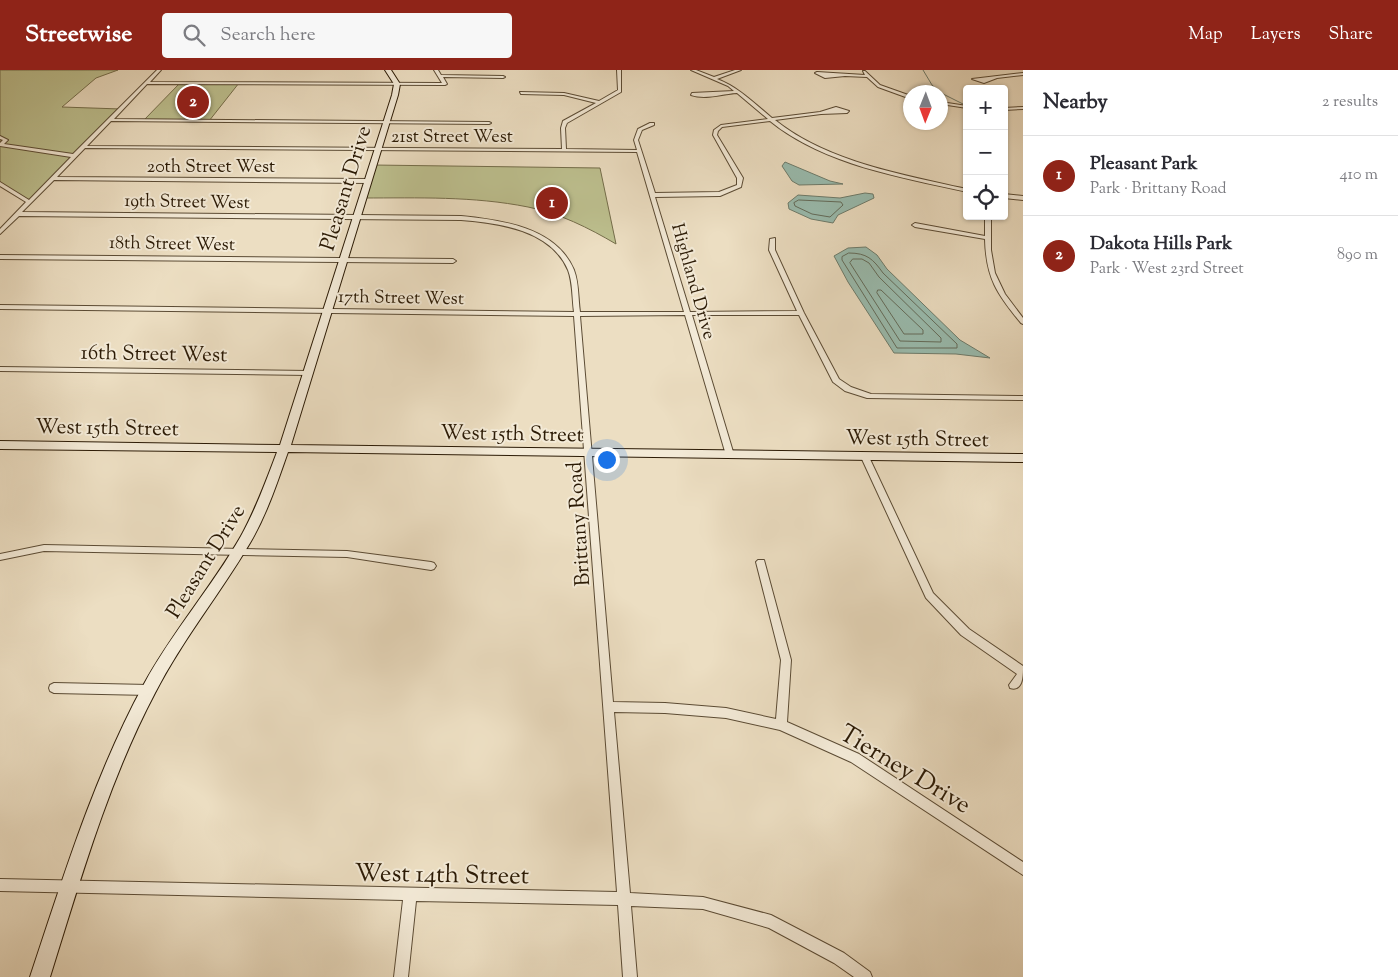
<!DOCTYPE html>
<meta charset="utf-8">
<style>
body{margin:0;font-family:"Sorts Mill Goudy",serif;background:#f7f7f7;color:#2b2b33}
.controls{position:absolute;right:15px;top:15px;display:grid;overflow:hidden;border-radius:5px;box-shadow:0 1px 4px #0004}
.controls button{width:45px;height:45px;display:grid;place-items:center;padding:0;border:0;border-bottom:1px solid #e1e1e2;background:#fff;color:#2b2b33;font:25px sans-serif}
.compass{position:absolute;left:903px;top:15px;width:45px;height:45px;border-radius:50%;background:#fff;box-shadow:0 1px 4px #0004;rotate:181deg}
.you{position:absolute;left:606px;top:389px;width:18px;height:18px;margin:-12px;border:4px solid #fff;border-radius:50%;background:#1a73e8;box-shadow:0 0 0 8px #1a73e833}
.badge{display:grid;place-items:center;width:32px;height:32px;border-radius:50%;background:#8f2418;color:#fff;font-size:16px;font-weight:700}
.pin{position:absolute;translate:-50% -50%;border:2px solid #fff;box-shadow:0 1px 5px #0006}
.list{margin:0;padding:0;list-style:none}
h2{display:flex;justify-content:space-between;align-items:center;height:65px;margin:0;padding:0 20px;font-size:21px}
h2 small{font-size:16px;font-weight:400;color:#7c7c81}
.list li{display:grid;grid-template-columns:32px 1fr auto;gap:15px;align-items:center;box-sizing:border-box;height:80px;padding:0 20px;border-top:1px solid #e1e1e2}
.list b{display:block;font-size:19px;white-space:nowrap}
.list p{margin:0;font-size:16px;white-space:nowrap;color:#7c7c81}
.list em{font-size:16px;font-style:normal;color:#7c7c81}
.icon{flex:none;width:28px;height:28px;fill:none;stroke:currentColor;stroke-width:2;stroke-linecap:round;stroke-linejoin:round}
.map{position:relative;flex:none;width:1023px;height:907px;overflow:hidden}
header{display:flex;align-items:center;gap:30px;box-sizing:border-box;height:70px;padding:0 25px;background:#8f2418;color:#fff}
header strong{font-size:24px}
nav{display:flex;gap:28px;margin-inline-start:auto;font-size:18px}
.search{width:350px;height:45px;background:#f7f7f7;display:flex;align-items:center;gap:12px;box-sizing:border-box;padding:0 18px;border-radius:5px;color:#7c7c81;font-size:19px}
main{display:flex}
aside{flex:1;background:#fff}
.map>svg:first-child{display:block}
</style>
<header>
<strong>Streetwise</strong>
<div class="search"><svg class="icon" aria-label="search" viewBox="0 0 24 24"><circle cx="10" cy="10" r="6"/><path d="M15 15l6 6"/></svg>Search here</div>
<nav><a>Map</a><a>Layers</a><a>Share</a></nav>
</header>
<main>
<div class="map">
<svg width="1023" height="907" viewBox="0 0 1023 907">
<rect width="100%" height="100%" fill="#ecdec2"/>
<filter id="stains"><feTurbulence type="fractalNoise" baseFrequency=".004" numOctaves="4"/><feColorMatrix values="0 0 0 0 .2 0 0 0 0 .09 0 0 0 0 .02 0 0 0 .5 -.17"/></filter>
<radialGradient id="worn" r=".72"><stop offset=".6" stop-color="#630" stop-opacity="0"/><stop offset="1" stop-color="#630" stop-opacity=".3"/></radialGradient>
<!-- green -->
<path fill="#bdc08f" stroke="#746d4a" d="M0 0H118L96 8 62 37 121 39 29 132 0 114Z
M180 13H239L209 51 144 50Z
M373 95 600 98 616 174C589 158 559 143 528 137 473 126 418 128 363 128Z"/>
<!-- water -->
<path fill="#99bcaf" stroke="#6d7b6b" d="M785 92 830 111 843 114 799 115 792 111 782 96Z
M865 123 873 124 874 128 838 145 833 153 811 149 789 139 788 133 798 125 840 128Z
M866 177 877 185 887 199 960 270 990 288 956 284 894 283 848 212 834 186 848 178Z"/>
<g fill="none" stroke-linecap="round" stroke-linejoin="round">
<!-- shore -->
<path stroke="#626b5a" stroke-width="1" d="M799 130 841 132 843 135 830 147 812 144 795 136 794 133Z
M849 183C867 183 873 189 883 203L957 274V278H897L842 190V187Z
M853 189H862L869 193 879 207 941 268V272L900 271 850 193Z
M878 220H881L923 260V264H904L877 223Z"/>
<!-- stream -->
<path stroke="#6d7b6b" stroke-width="1" d="M923 0 932 15 940 22
M941 23 967 36"/>
<defs>
<path id="street" d="M157 0H161L150 12 442 13 434 0H438L441 5 503 6 505 7 503 8 443 7 447 14 445 15 147 14 114 49 489 52 491 53 489 54 111 51 87 76 562 79 561 58 563 51 596 33 564 25 521 24 520 22 564 23 599 31 618 20 617 0H621V22L567 53 565 58 566 79 637 80 634 70 638 59 650 53H654V55L642 60 638 70 655 123 719 122 737 115V108L713 65 714 60 721 55 768 49 737 23C721 24 706 30 691 25L692 23 734 21 728 16 691 0H696L714 7 735 0H741L717 9C738 17 754 33 772 48L820 42 836 37 849 41 847 43 821 44 775 50C827 92 904 105 967 119V122C901 107 824 95 770 51L722 57 718 61 717 65 743 108 741 117 720 126 655 127 690 242 797 241 769 180 770 169 775 168V180L804 243 839 309 851 317 871 324 1023 326V330L867 328 845 321 833 312 799 245H692L734 385 730 388 726 385 685 245 580 246 613 632 665 633 726 638 776 649 781 590 756 492 758 490H764L791 590 787 652 859 684 1023 792V805L851 692 780 660 726 648 665 643 614 642 630 823 703 827 771 845 844 883 870 902 872 907H854L834 893 769 858 703 839 631 836 637 907H623L618 835 416 831 408 907H394L403 830 0 821V809L617 822 574 246 0 239V235L574 242C572 228 573 213 568 200 551 160 499 153 461 150L19 146 0 164V159L26 132 0 116V112L29 130 71 87 0 76V73L3 70 0 69V66L8 70 4 74 73 84ZM85 78 637 82 684 242H580C578 228 579 213 574 200 556 157 501 150 461 146L22 142 54 110 368 113 371 111 368 109 57 107Z
M863 1H865L880 15 911 26V29L878 17 867 7 845 6 825 8 815 3 817 2 865 5Z
M1023 3V5L997 8 984 13 972 9Z
M941 32 967 36V38L941 34Z
M1023 37V39L1004 40V38Z
M1004 124 1023 126V130L1004 128Z
M985 146H991V180L995 203 1005 224 1023 248V254L1021 253C997 224 986 208 985 169L915 157 912 155 915 153 985 166Z
M0 185 453 189 456 191 453 193 0 189Z
M0 297 308 301 312 303 308 305 0 301Z
M865 384 869 387 933 523 969 559 1023 596C1023 606 1023 622 1010 618L1009 615 1017 604 961 565 926 528 861 387Z
M44 475 347 481 431 492 434 493 436 496 434 499 431 500 347 487 44 481 0 490V484Z
M54 613 149 615 153 617 154 620 153 623 149 625 54 623 50 621 49 618 50 615Z"/>
<path id="secondary" d="M385 0H391L400 14 398 25 291 375 1023 384V392L288 382C277 413 267 444 250 473 220 524 182 570 155 623 108 712 80 811 50 907H30C63 808 94 706 144 614 172 562 212 517 241 466 256 439 266 411 277 382L0 379V371L280 375 392 25 394 14Z"/>
</defs>
<!-- street casing -->
<use href="#street" stroke="#5b4b34" stroke-width="2"/>
<!-- secondary casing -->
<use href="#secondary" stroke="#2b1a05" stroke-width="2"/>
<!-- street -->
<use href="#street" fill="#f3ead7" fill-rule="evenodd"/>
<!-- secondary -->
<use href="#secondary" fill="#f3ead7" fill-rule="evenodd"/>
</g>
<g text-anchor="middle" stroke-width="4" stroke-linejoin="round" paint-order="stroke">
<!-- far-street labels -->
<g font-size="18" fill="#2b1a05" stroke="#f3ead7">
<text x="452" y="72">21st Street West</text>
<text x="211" y="102">20th Street West</text>
<text transform="translate(187 131) rotate(1)" y="6">19th Street West</text>
<text transform="translate(172 173) rotate(1)" y="6">18th Street West</text>
<text transform="translate(694 211) rotate(74)" y="6">Highland Drive</text>
<text transform="translate(401 227) rotate(1)" y="6">17th Street West</text>
</g>
<!-- street labels -->
<g font-size="21" fill="#2b1a05" stroke="#f3ead7">
<text transform="translate(345 118) rotate(-73)" y="7">Pleasant Drive</text>
<text transform="translate(154 283) rotate(1)" y="7">16th Street West</text>
<text transform="translate(107 357) rotate(1)" y="7">West 15th Street</text>
<text transform="translate(512 363) rotate(1)" y="7">West 15th Street</text>
<text transform="translate(917 368) rotate(1)" y="7">West 15th Street</text>
<text transform="translate(578 454) rotate(-94)" y="7">Brittany Road</text>
<text transform="translate(205 491) rotate(-58)" y="7">Pleasant Drive</text>
</g>
<!-- near-street labels -->
<g font-size="25" fill="#2b1a05" stroke="#f3ead7">
<text transform="translate(906 698) rotate(31)" y="9">Tierney Drive</text>
<text transform="translate(442 803) rotate(1)" y="9">West 14th Street</text>
</g>
</g>
<rect width="100%" height="100%" filter="url(#stains)"/>
<rect width="100%" height="100%" fill="url(#worn)"/>
</svg>
<div class="controls">
<button>+</button>
<button>−</button>
<button><svg class="icon" aria-label="locate" viewBox="0 0 24 24"><circle cx="12" cy="12" r="6"/><path d="M12 2v4M12 18v4M2 12h4M18 12h4"/></svg></button>
</div>
<svg class="compass" viewBox="-18 -18 36 36"><path d="M0-13l5 13h-10z" fill="#e53935"/><path d="M0 13l5-13h-10z" fill="#7c7c81"/></svg>
<div class="you"></div>
<div class="pin badge" style="left:552px;top:133px">1</div>
<div class="pin badge" style="left:193px;top:32px">2</div>
</div>
<aside>
<h2>Nearby<small>2 results</small></h2>
<ul class="list">
<li><span class="badge">1</span><div><b>Pleasant Park</b><p>Park · Brittany Road</p></div><em>410 m</em></li>
<li><span class="badge">2</span><div><b>Dakota Hills Park</b><p>Park · West 23rd Street</p></div><em>890 m</em></li>
</ul>
</aside>
</main>
